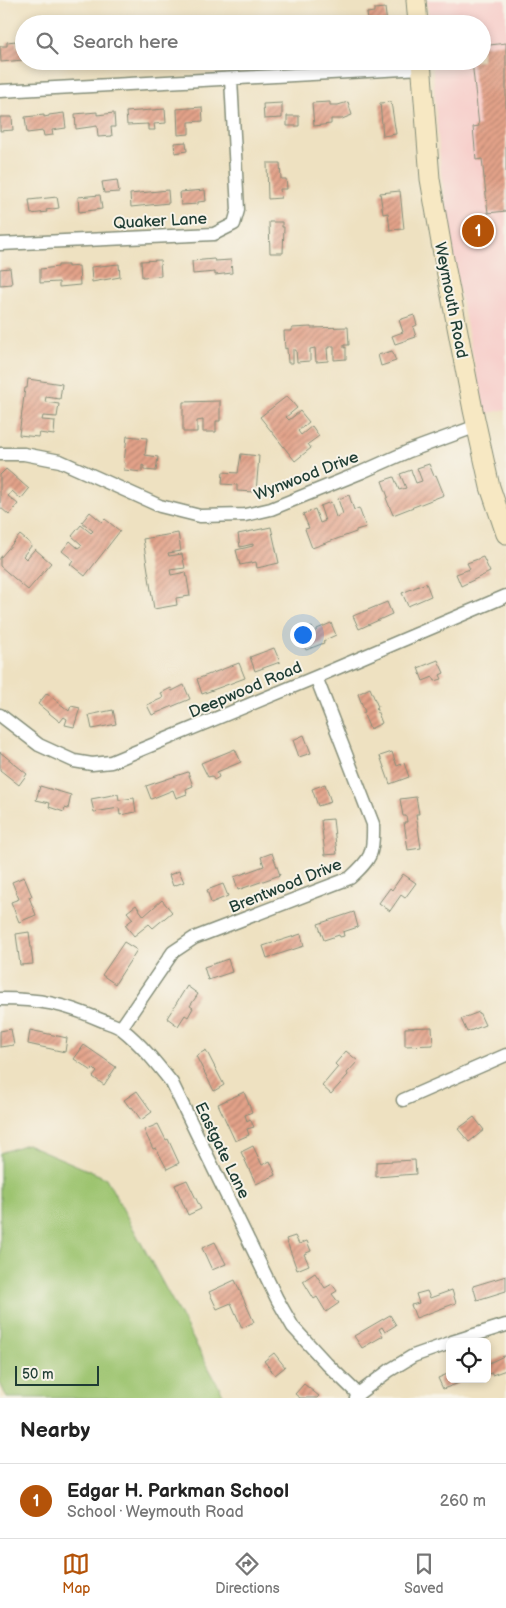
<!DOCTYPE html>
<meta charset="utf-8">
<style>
body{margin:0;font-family:"Balsamiq Sans",sans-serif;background:#f6f6f6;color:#222}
.controls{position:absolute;right:15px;bottom:15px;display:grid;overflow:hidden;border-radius:8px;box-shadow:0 2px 8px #0003}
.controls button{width:45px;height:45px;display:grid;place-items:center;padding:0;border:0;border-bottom:1px solid #e0e0e0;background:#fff;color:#222;font:25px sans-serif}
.scale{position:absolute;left:15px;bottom:12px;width:84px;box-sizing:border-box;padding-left:5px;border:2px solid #1f3d34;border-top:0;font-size:14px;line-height:18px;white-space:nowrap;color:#1f3d34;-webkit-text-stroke:4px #f7f3e8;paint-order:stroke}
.you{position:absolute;left:302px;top:634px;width:18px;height:18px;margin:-12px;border:4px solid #fff;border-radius:50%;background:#1a73e8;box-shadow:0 0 0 8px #1a73e833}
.badge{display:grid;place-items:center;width:32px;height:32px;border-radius:50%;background:#b45309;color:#fff;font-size:16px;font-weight:700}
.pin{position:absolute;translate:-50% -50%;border:2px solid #fff;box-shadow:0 1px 5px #0006}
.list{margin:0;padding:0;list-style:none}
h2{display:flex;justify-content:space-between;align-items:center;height:65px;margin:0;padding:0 20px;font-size:21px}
h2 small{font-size:16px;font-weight:400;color:#767676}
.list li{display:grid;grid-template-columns:32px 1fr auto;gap:15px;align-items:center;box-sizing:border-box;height:75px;padding:0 20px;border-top:1px solid #e0e0e0}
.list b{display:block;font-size:19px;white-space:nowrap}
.list p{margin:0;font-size:16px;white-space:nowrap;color:#767676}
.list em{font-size:16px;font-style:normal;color:#767676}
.icon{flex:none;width:28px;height:28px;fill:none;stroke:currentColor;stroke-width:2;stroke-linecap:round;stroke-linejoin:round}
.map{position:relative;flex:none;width:506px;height:1398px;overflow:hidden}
.search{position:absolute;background:#fff;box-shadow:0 2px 8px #0003;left:15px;right:15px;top:15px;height:55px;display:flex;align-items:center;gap:12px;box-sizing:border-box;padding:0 18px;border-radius:28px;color:#767676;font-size:19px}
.sheet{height:140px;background:#fff}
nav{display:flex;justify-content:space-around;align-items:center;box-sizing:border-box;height:70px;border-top:1px solid #e0e0e0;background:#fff;font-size:14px;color:#767676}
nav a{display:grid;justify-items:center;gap:2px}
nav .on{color:#b45309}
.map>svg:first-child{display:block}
</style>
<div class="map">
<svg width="506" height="1398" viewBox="0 0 506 1398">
<defs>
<pattern id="building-hatch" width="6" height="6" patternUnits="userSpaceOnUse" patternTransform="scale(1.25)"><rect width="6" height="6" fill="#e3a289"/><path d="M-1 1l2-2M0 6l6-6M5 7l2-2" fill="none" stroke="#b78571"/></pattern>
</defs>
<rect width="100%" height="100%" fill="#f7f3e8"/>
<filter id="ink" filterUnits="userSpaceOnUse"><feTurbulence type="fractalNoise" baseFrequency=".02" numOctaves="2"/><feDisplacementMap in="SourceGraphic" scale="10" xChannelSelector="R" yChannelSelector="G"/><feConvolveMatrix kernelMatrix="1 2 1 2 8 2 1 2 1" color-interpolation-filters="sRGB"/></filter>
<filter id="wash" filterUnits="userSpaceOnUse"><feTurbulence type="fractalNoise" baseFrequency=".0096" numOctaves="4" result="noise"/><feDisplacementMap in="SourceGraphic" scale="20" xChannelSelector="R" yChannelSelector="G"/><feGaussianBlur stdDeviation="1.12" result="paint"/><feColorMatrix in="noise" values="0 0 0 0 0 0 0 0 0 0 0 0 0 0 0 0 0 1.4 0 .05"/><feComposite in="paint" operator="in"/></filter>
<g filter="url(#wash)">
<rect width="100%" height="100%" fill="#eee1c1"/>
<!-- built -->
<path fill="#f7d0cc" d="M427 0H506V409L485 414 459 289 441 173 432 61H482V24H429Z"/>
<!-- green -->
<path fill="#9dc46f" stroke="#5e8052" d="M27 1144 106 1178 225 1398H7L0 1383V1153Z"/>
<g id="blocks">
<!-- building -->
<path fill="url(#building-hatch)" d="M385 8 387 24H373V21H368L367 13 374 12V9Z
M16 41 17 47H22L23 60 1 62 0 46H7V42Z
M506 43V211L488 213 482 159 476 160 473 127 479 126 472 61H482V46Z
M330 102V105H338L348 102 352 115 342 119H331V124L314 126 312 103Z
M391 102 396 134 383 136 380 103Z
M282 103V118L264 119 263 104Z
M202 107 203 121 189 122V134L178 135 177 109Z
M165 109 166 123 154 124 155 130H148V124L127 125 126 112Z
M97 112V115L114 113 115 127H111L112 136 98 137 97 126 76 129 75 114Z
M64 113 66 128 52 130 53 135 44 136 43 131 27 133 25 117 44 115V117L49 116V115Z
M287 116H299V126H287Z
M0 117H12L13 130 0 131Z
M186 142 187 151 175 153 174 143Z
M267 163H280L281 179H286L287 189H280L281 198 268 199Z
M117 180 119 192 104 193 102 182Z
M168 190 169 203 131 207 130 194Z
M205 190 206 201 198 202V204L181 205 180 192Z
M400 191 404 229 390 230 388 213 383 214 380 193Z
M100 195 102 209 79 212 78 197Z
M57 197 59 208 46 210 47 212 31 214 29 200Z
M269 222H282V227H284L283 253H270Z
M214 259 215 261 231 260 232 273 215 275V272L193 274 192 261Z
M160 260 161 276 142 277 141 261Z
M119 264 120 277 92 282 91 267Z
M58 265H68V267L79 266 80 285 59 287V282L40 283V269L58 267Z
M10 268 12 284 0 285V269Z
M414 315 417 325 413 327 416 337 395 344 392 336 403 332 399 320Z
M311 327V328L348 327 349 345H344V348L346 347V359L334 360V346H330V348H327L328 361 316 362 315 348 310 349V361L297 362 296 350H293V363H288L287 348 285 349 284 331H292V328Z
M392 351 396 361 381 366 378 355Z
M28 379 62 384 60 399 46 397 45 402 59 404 57 417 43 416 42 420 55 421 54 435 39 433 38 437 19 435 25 388H27Z
M287 396 297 408 286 417 289 420 300 411 309 422 298 431 301 435 312 426 319 436 308 444 311 448 295 461 260 417Z
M220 401V421H216V432H203V420L197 421V432H183V402Z
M127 436 147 438 145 455 158 457 156 471 144 470V466L142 465V472L124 470 125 463H124Z
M241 454 259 456 256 492 237 491V485L222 484 223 472 238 473Z
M429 464 434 476 436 475 444 495 393 515 386 498 388 497 382 481 394 477 399 490 406 488 400 474 411 470 416 483 422 481 417 468Z
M6 469 29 489 21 499 12 491 8 496 18 504 9 515 0 507V475Z
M349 495 354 510 359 508 366 527 356 530V532L312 548 305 529 309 528 303 514 315 509 320 523 325 521 320 506 331 502 336 517 343 514 338 499Z
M90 512 102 522 105 519 120 531 85 576 70 564 73 560 62 551 70 541 78 548 82 545 72 536 81 525 91 533 93 531 82 522Z
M271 527 279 563 257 568 256 562 240 565 236 550 253 546V544L240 547 238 534Z
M178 533 181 551 168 553 169 556 182 554 185 568 170 570 171 575 186 572 190 596 176 598 177 605 154 609 143 539Z
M20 535 32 545 23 556 26 559 35 549 51 563 28 590 0 566V558Z
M483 557 490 572 461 586 456 574 470 569 467 563Z
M426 583 431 596 408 606 402 593Z
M387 602 392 614 359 629 353 616Z
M331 623 336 635 323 641 324 643 306 650 301 638 306 635 304 630 312 627 314 632 317 630V629Z
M274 648 280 662 255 671 250 657Z
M438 660 444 673 440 675 442 679 435 681 433 677 423 681 418 668Z
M239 663 245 678 202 694 197 679Z
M184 685 190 699 152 715 147 705 163 698 161 693 171 688 172 691Z
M370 688 378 707 376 708 382 723 370 729 363 713 365 712 358 694Z
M47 693 69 711 71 706 80 708 74 727 65 725 67 719 64 717 60 722 38 704Z
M113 710 116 724 92 729 89 715Z
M304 735 311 753 299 757 293 740Z
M235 749 241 762 217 772 219 777 214 780 212 776 208 777 201 763Z
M0 752 27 774 19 785 0 770Z
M392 752 397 766 404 763 409 777 390 784 380 756Z
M188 772 193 786 186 789 187 794 176 798 173 790 151 799 146 786Z
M325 784 331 802 318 806 312 789Z
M40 786 71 795 68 809 65 808 64 812 49 807 50 803 36 800Z
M118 794 119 800 134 798 136 812 120 815 119 808 94 812 91 799Z
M416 797 419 814H416L421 848 408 850 404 822H407L406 816H403L400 799Z
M333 819 337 854 325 855 321 820Z
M272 853 280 875 238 890 234 877 264 866 261 857Z
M179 871 184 882 173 886 169 875Z
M403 874 416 883 405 898 401 895 390 911 379 903 390 888 392 890Z
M24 877 32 896 29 897 36 915 19 922 11 902 19 899 12 882Z
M223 884 228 896 211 903 207 890Z
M162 900 172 912 153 928 149 924 134 936 125 925 133 919 127 912 136 905 144 916Z
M354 912 358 927 343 932 344 936 340 937 339 935 324 940 318 924Z
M29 932 33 964 20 965 16 934Z
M301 934 304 946 267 958 263 946Z
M124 942 137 950 115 984 102 975Z
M228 959 232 972 208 980 204 967Z
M187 986 198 994 190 1006 193 1008 188 1017 185 1015 178 1026 167 1018Z
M479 1012 485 1025 467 1032 461 1019Z
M432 1027 433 1045 405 1046V1028Z
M11 1029 14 1045 0 1047V1031Z
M30 1030 67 1038 65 1052 28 1044Z
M84 1045 116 1067 104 1085 93 1077 97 1072 93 1068 92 1071 74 1059Z
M206 1050 224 1085 214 1091 196 1056Z
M346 1051 358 1061 347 1073 348 1075 331 1094 322 1086 338 1067 335 1064Z
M137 1091 152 1112 141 1120 132 1107 130 1108 124 1100Z
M244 1092 252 1112 245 1115 247 1121 250 1119 254 1127 247 1129 249 1135 235 1141 218 1104Z
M474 1117 484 1130 469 1142 458 1129Z
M158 1124 166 1140 168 1139 179 1163 167 1169 156 1148 153 1149 144 1130Z
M253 1146 262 1165 270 1161 276 1175 256 1184 241 1152Z
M415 1160 416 1174 376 1177V1162Z
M187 1180 201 1209 188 1215 175 1185Z
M295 1236 299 1244 307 1241 311 1251 304 1254 309 1265 297 1270 286 1239Z
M215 1242 226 1264 212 1270 202 1248Z
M315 1273 325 1288 332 1284 337 1291 332 1294 339 1303 326 1312 317 1297 314 1299 303 1281Z
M506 1276V1291L477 1300 473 1286Z
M235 1280 254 1322 242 1328 231 1303 217 1309 209 1292Z
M452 1290 456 1303 416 1318 411 1305 419 1303 416 1294 427 1291 430 1298Z
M390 1315 396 1325 385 1332 382 1327 379 1329 383 1336 362 1348 354 1336Z
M274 1353 285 1367 275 1375 264 1361Z
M506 1355V1370L492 1375V1373L487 1374V1359L489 1363Z
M450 1373V1379H457L459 1383 443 1389 438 1378Z
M304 1384 319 1396 317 1398H300L295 1394Z"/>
</g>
</g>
<g filter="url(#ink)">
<use href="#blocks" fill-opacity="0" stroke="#868f7a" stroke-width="1"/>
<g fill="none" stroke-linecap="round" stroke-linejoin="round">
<defs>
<path id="street" d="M0 91 422 68
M0 244 214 234 234 224 238 210 231 79
M0 454H24L60 461 160 506 200 516 245 515 271 509 362 472 409 451 477 426
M0 715 39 745 74 761 92 764 111 762 316 677 506 596
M0 999C40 999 64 1004 101 1020 108 1023 116 1025 122 1029 141 1044 157 1064 172 1083L277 1299 293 1327 327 1364 358 1394
M121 1028 173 952 194 938 350 878C371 859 374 854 373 824L316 677
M403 1100 506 1055
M452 1342 506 1325
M356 1398 358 1394 390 1370 413 1356 450 1343"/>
<path id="secondary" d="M416 0 418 24
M421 61 430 179 443 254 473 410 490 487 506 534"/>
</defs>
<!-- street casing -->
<use href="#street" stroke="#868f7a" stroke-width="15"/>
<!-- secondary casing -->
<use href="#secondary" stroke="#868f7a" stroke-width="21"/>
<!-- street -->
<use href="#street" stroke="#fff" stroke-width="12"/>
<!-- secondary -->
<use href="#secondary" stroke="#f7e8c3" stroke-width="19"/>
</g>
</g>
<g text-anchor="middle" stroke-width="4" stroke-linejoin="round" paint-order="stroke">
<!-- street labels -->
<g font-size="16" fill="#1f3d34" stroke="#f7f3e8">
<text transform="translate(160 220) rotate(-3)" y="6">Quaker Lane</text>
<text transform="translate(452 300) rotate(79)" y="6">Weymouth Road</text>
<text transform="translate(306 475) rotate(-21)" y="6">Wynwood Drive</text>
<text transform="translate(245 689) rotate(-23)" y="6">Deepwood Road</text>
<text transform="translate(285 885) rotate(-22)" y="6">Brentwood Drive</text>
<text transform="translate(223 1150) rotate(64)" y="6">Eastgate Lane</text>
</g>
</g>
</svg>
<div class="controls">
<button><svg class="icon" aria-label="locate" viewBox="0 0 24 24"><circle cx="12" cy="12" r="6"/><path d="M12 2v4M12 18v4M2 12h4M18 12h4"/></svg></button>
</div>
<div class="scale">50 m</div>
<div class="you"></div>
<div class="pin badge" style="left:478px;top:231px">1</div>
<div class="search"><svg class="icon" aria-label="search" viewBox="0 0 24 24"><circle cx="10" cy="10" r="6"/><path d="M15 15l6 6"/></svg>Search here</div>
</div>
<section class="sheet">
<h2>Nearby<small></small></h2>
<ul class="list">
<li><span class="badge">1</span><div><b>Edgar H. Parkman School</b><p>School · Weymouth Road</p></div><em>260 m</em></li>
</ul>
</section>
<nav>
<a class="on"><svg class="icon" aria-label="map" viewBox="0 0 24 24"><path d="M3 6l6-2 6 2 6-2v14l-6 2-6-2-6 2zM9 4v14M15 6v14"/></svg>Map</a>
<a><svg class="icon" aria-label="directions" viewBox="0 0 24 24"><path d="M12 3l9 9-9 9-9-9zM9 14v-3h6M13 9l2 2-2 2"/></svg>Directions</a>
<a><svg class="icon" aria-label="saved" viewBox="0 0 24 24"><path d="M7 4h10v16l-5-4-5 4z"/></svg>Saved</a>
</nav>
